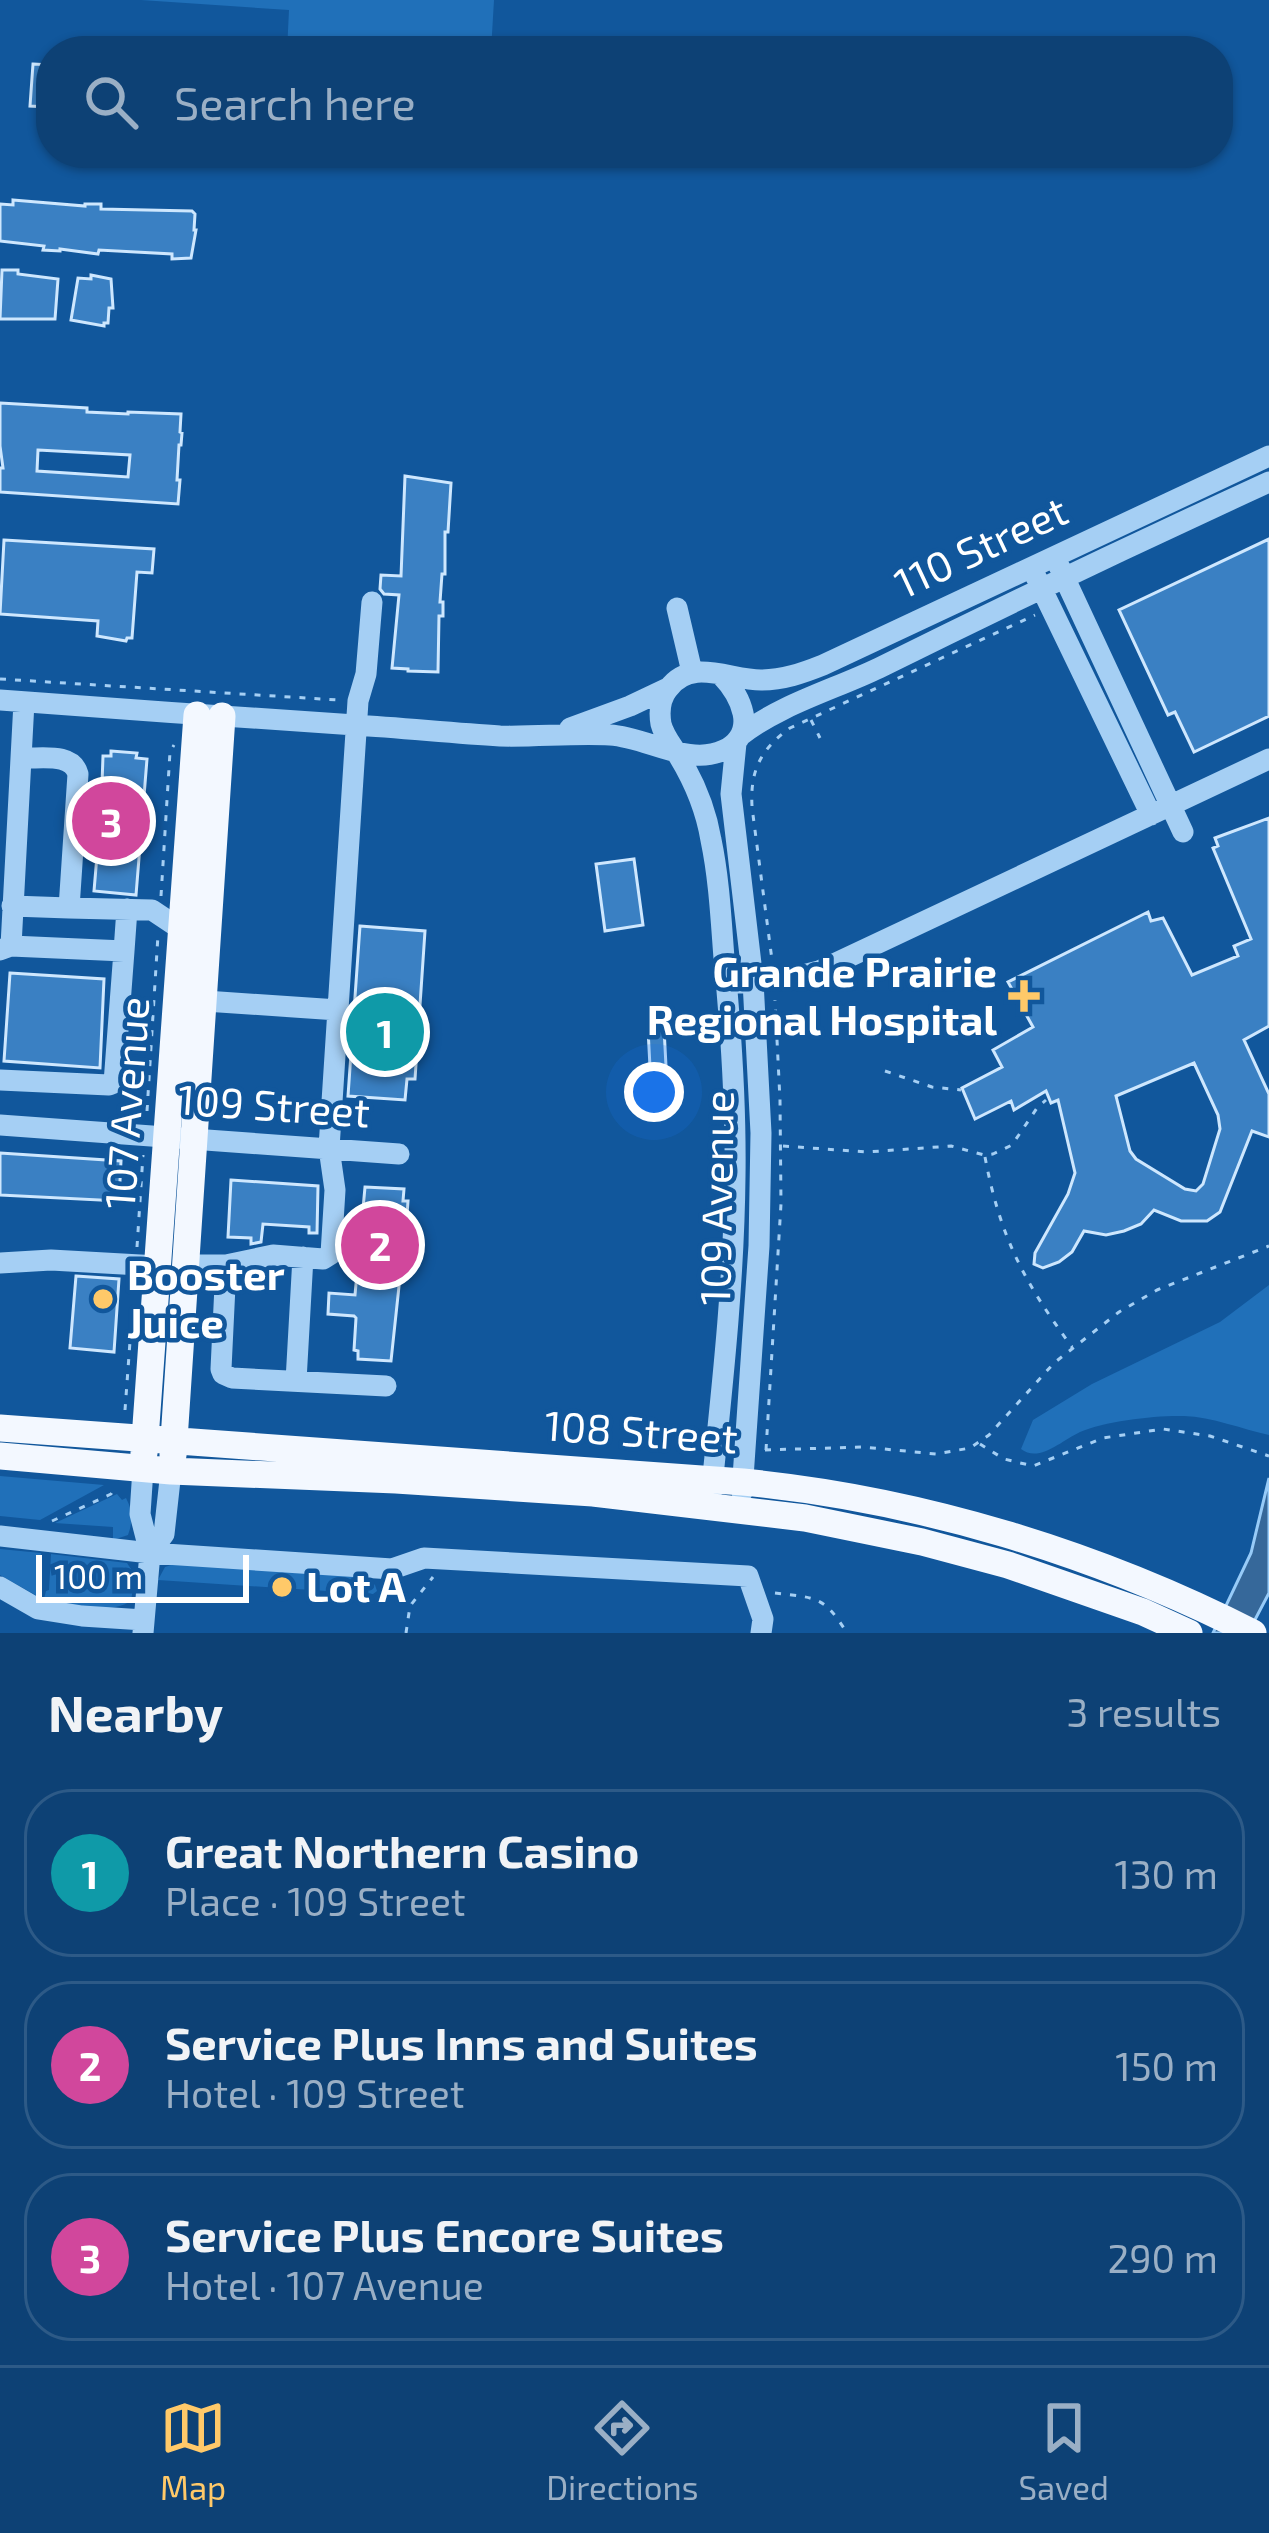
<!DOCTYPE html>
<meta charset="utf-8">
<style>
body{margin:0;font-family:"Exo 2",sans-serif;background:#16487a;color:#f1f3f6}
.scale{position:absolute;left:36px;bottom:30px;width:213px;box-sizing:border-box;padding-left:12px;border:6px solid #fff;border-top:0;font-size:33px;line-height:42px;white-space:nowrap;color:#fff;-webkit-text-stroke:9px #11579c;paint-order:stroke}
.you{position:absolute;left:654px;top:1092px;width:42px;height:42px;margin:-30px;border:9px solid #fff;border-radius:50%;background:#1a73e8;box-shadow:0 0 0 18px #1a73e833}
.badge{display:grid;place-items:center;width:78px;height:78px;border-radius:50%;background:#ffc969;color:#fff;font-size:39px;font-weight:700}
.pin{position:absolute;translate:-50% -50%;border:6px solid #fff;box-shadow:0 3px 12px #0006}
.list{margin:0;padding:0;list-style:none}
h2{display:flex;justify-content:space-between;align-items:center;height:156px;margin:0;padding:0 48px;font-size:51px}
h2 small{font-size:39px;font-weight:400;color:#9aafc5}
.list li{display:grid;grid-template-columns:78px 1fr auto;gap:36px;align-items:center;box-sizing:border-box;height:168px;margin:0 24px 24px;padding:0 24px;border:3px solid #2d5a87;border-radius:48px}
.list b{display:block;font-size:45px;white-space:nowrap}
.list p{margin:0;font-size:39px;white-space:nowrap;color:#9aafc5}
.list em{font-size:39px;font-style:normal;color:#9aafc5}
.icon{flex:none;width:66px;height:66px;fill:none;stroke:currentColor;stroke-width:2;stroke-linecap:round;stroke-linejoin:round}
.map{position:relative;flex:none;width:1269px;height:1633px;overflow:hidden}
.search{position:absolute;background:#0d4175;box-shadow:0 3px 9px #0004;left:36px;right:36px;top:36px;height:132px;display:flex;align-items:center;gap:30px;box-sizing:border-box;padding:0 42px;border-radius:48px;color:#9aafc5;font-size:45px}
.sheet{height:732px;background:#0d4175}
nav{display:flex;justify-content:space-around;align-items:center;box-sizing:border-box;height:168px;border-top:3px solid #2d5a87;background:#0d4175;font-size:33px;color:#9aafc5}
nav a{display:grid;justify-items:center;gap:6px}
nav .on{color:#ffc969}
.map>svg:first-child{display:block}
</style>
<div class="map">
<svg width="1269" height="1633" viewBox="0 0 1269 1633">
<rect width="100%" height="100%" fill="#11579c"/>
<!-- green -->
<path fill="#2070b9" d="M141 0H494L491 51H287L289 10Z
M1269 1285V1435C1242 1429 1212 1417 1184 1416 1157 1415 1105 1421 1080 1432 1061 1441 1039 1463 1021 1449L1033 1420 1092 1384 1220 1322Z
M0 1476 104 1485 40 1520 0 1516Z
M117 1494 122 1500 126 1498C133 1511 133 1521 128 1535L113 1540V1527L55 1523Z
M0 1549 41 1553 36 1589 40 1590 39 1597 0 1575Z
M51 1554 127 1563 135 1575 131 1601C109 1615 68 1606 44 1599L46 1591 49 1590Z
M177 1563 365 1576 375 1585 377 1591 373 1594 158 1580 165 1567Z"/>
<!-- water -->
<path fill="#36689a" stroke="#97cbf8" stroke-width="3" d="M1269 1478V1593L1248 1633H1213L1251 1553Z"/>
<!-- building -->
<path fill="#3a80c3" stroke="#cee7fe" stroke-width="3" fill-rule="evenodd" d="M33 64 50 65 51 103H47V107L30 106Z
M13 200 85 206V204H101V209L192 211 195 214 194 230H196L191 258 172 259V254L99 250 98 254 60 249V251L43 250 44 246 0 241V204L13 205Z
M2 270H18V274L58 279 55 319H0Z
M91 275 111 279 113 308H109L108 323H104V326L71 320 78 278 91 279Z
M0 403 87 408V412L128 414V412L181 414 180 432 182 433 181 445H179L177 480H180L178 504 0 492V468H3L0 446ZM38 450 130 455 128 477 37 471Z
M405 476 451 483 448 532H445V574H442L440 602H443V616H439L438 672 408 671V669L392 668 399 595 384 594 380 589 381 575 401 576Z
M1269 539V716L1194 752 1175 712 1168 715 1119 610Z
M4 540 154 549 152 573 137 572 132 638H127L126 641 97 636 98 621 0 614Z
M111 751 137 753 136 758 147 759 136 895 94 891 99 832H89L91 811H101L103 756H111Z
M1269 818V1026L1244 1040 1269 1094V1137L1252 1131 1220 1212 1207 1221H1181L1154 1210 1141 1224 1124 1231 1106 1235 1084 1231 1072 1252 1059 1262 1043 1268 1034 1264 1035 1253 1068 1194 1075 1173 1058 1100 1051 1103 1046 1091 1014 1110 1011 1101 975 1119 962 1088 1002 1067 993 1050 1033 1027 1008 982 1148 912 1151 921 1163 918 1192 975 1238 956 1234 946 1251 939 1213 848 1218 846 1215 838ZM1194 1063 1218 1115 1220 1129 1203 1184 1196 1191 1185 1189 1136 1159 1130 1151 1116 1096Z
M634 859 643 925 605 931 596 864Z
M360 926 425 931 415 1079H407L405 1100 348 1096Z
M10 973 104 979 100 1068 4 1061Z
M664 1028 666 1066 650 1067 648 1029Z
M0 1153 121 1161 119 1201 0 1195Z
M231 1180 318 1186 317 1233H309V1227L263 1224 261 1242 251 1244V1238L228 1237Z
M365 1187 404 1189 403 1201H408L407 1215H401L398 1277H400L391 1361 358 1359V1351L354 1350 356 1318 354 1316 328 1314 329 1293 355 1295Z
M76 1276 119 1279 114 1352 70 1348Z"/>
<g fill="none" stroke-linecap="round" stroke-linejoin="round">
<!-- path -->
<path stroke="#a5cff4" stroke-width="3" stroke-dasharray="6 9" stroke-linecap="butt" d="M0 679 338 700
M811 720 820 738
M752 806C750 770 761 749 790 728L1035 615
M753 815 772 960
M161 896 170 752 174 745
M885 1071 932 1087 961 1090
M147 1111 158 935
M783 1146 867 1152 951 1146 984 1155 993 1154 1012 1145 1037 1108 1046 1100
M985 1157C1000 1237 1024 1282 1072 1347
M137 1247 143 1155
M125 1410 131 1328
M980 1444 1004 1459 1033 1466 1103 1438 1163 1429 1210 1436 1269 1456
M765 1450 863 1447 936 1454 970 1448 989 1435 1054 1363 1119 1312 1157 1290 1269 1246
M766 1450 781 1204 780 1100 775 1000
M52 1521 111 1494 114 1489
M403 1585 409 1604
M775 1593C817 1598 824 1596 847 1633
M406 1633 410 1606 433 1577"/>
<!-- minor -->
<path stroke="#a5cff4" stroke-width="21" d="M1059 566 1183 832
M1036 577 1151 815
M677 608 692 672
M0 700C118 709 237 717 355 725 403 728 452 733 500 736 537 737 573 733 610 735 647 737 689 767 724 750 760 733 740 695 721 675
M570 728 630 706 668 688
M740 736C781 704 833 690 879 668 1008 604 1138 542 1269 482
M736 743 731 794 753 981 761 1133 759 1246 742 1492
M12 906 69 908 78 774C72 752 41 759 21 758
M69 908 152 910 182 930
M11 946 124 951 127 909
M0 950 11 946 24 702
M739 983 795 977 819 971 1269 759
M205 1001 338 1010
M0 1080 109 1085 114 1083 124 951
M0 1125 399 1154
M0 1263 51 1260 158 1266
M185 1265H226L273 1255 323 1259 331 1254 335 1190 329 1148 358 701 366 674 372 602
M226 1265 221 1369 223 1374 232 1378 386 1386
M296 1381 303 1257
M143 1469 140 1514 150 1553 143 1633
M711 1495C722 1389 734 1282 735 1176 736 1104 731 1030 724 958 721 919 719 878 711 840 706 810 694 781 678 755 672 745 664 736 661 724 659 712 660 699 668 689 691 657 729 680 761 680 783 680 803 673 823 665L1269 456
M0 1536 150 1553 392 1569 424 1558 748 1576 763 1619 761 1633
M150 1553 164 1534 171 1471
M0 1587 38 1609 82 1616 144 1620"/>
<!-- major -->
<path stroke="#f3f8ff" stroke-width="27" d="M0 1428 743 1482C919 1499 1096 1553 1253 1633
M144 1453 197 715
M173 1455 222 716
M0 1456 171 1471 396 1480 593 1493 805 1518 922 1542 1008 1565 1143 1612 1189 1633"/>
</g>
<!-- markers -->
<g fill="#ffc969" stroke="#11579c" stroke-width="4.5">
<path d="M1018 978h12v12h12v12h-12v12h-12v-12h-12v-12h12z"/>
<circle cx="103" cy="1299" r="12"/>
<circle cx="282" cy="1587" r="12"/>
</g>
<g text-anchor="middle" stroke-width="9" stroke-linejoin="round" paint-order="stroke">
<!-- street labels -->
<g font-size="42" fill="#fff" stroke="#11579c">
<text transform="translate(981 547) rotate(-25)" y="15">110 Street</text>
<text transform="translate(127 1103) rotate(-86)" y="15">107 Avenue</text>
<text transform="translate(274 1106) rotate(4)" y="15">109 Street</text>
<text transform="translate(717 1198) rotate(-89)" y="15">109 Avenue</text>
<text transform="translate(641 1432) rotate(4)" y="15">108 Street</text>
</g>
<!-- poi labels -->
<g font-size="42" font-weight="bold" fill="#fff" stroke="#11579c" text-anchor="start">
<text x="997" y="987" text-anchor="end">Grande Prairie<tspan x="997" dy="48">Regional Hospital</tspan></text>
<text x="127" y="1290">Booster<tspan x="127" dy="48">Juice</tspan></text>
<text x="306" y="1602">Lot A</text>
</g>
</g>
</svg>
<div class="scale">100 m</div>
<div class="you"></div>
<div class="pin badge" style="left:385px;top:1032px;background:#0f9aa8">1</div>
<div class="pin badge" style="left:380px;top:1245px;background:#d1479c">2</div>
<div class="pin badge" style="left:111px;top:821px;background:#d1479c">3</div>
<div class="search"><svg class="icon" aria-label="search" viewBox="0 0 24 24"><circle cx="10" cy="10" r="6"/><path d="M15 15l6 6"/></svg>Search here</div>
</div>
<section class="sheet">
<h2>Nearby<small>3 results</small></h2>
<ul class="list">
<li><span class="badge" style="background:#0f9aa8">1</span><div><b>Great Northern Casino</b><p>Place · 109 Street</p></div><em>130 m</em></li>
<li><span class="badge" style="background:#d1479c">2</span><div><b>Service Plus Inns and Suites</b><p>Hotel · 109 Street</p></div><em>150 m</em></li>
<li><span class="badge" style="background:#d1479c">3</span><div><b>Service Plus Encore Suites</b><p>Hotel · 107 Avenue</p></div><em>290 m</em></li>
</ul>
</section>
<nav>
<a class="on"><svg class="icon" aria-label="map" viewBox="0 0 24 24"><path d="M3 6l6-2 6 2 6-2v14l-6 2-6-2-6 2zM9 4v14M15 6v14"/></svg>Map</a>
<a><svg class="icon" aria-label="directions" viewBox="0 0 24 24"><path d="M12 3l9 9-9 9-9-9zM9 14v-3h6M13 9l2 2-2 2"/></svg>Directions</a>
<a><svg class="icon" aria-label="saved" viewBox="0 0 24 24"><path d="M7 4h10v16l-5-4-5 4z"/></svg>Saved</a>
</nav>
